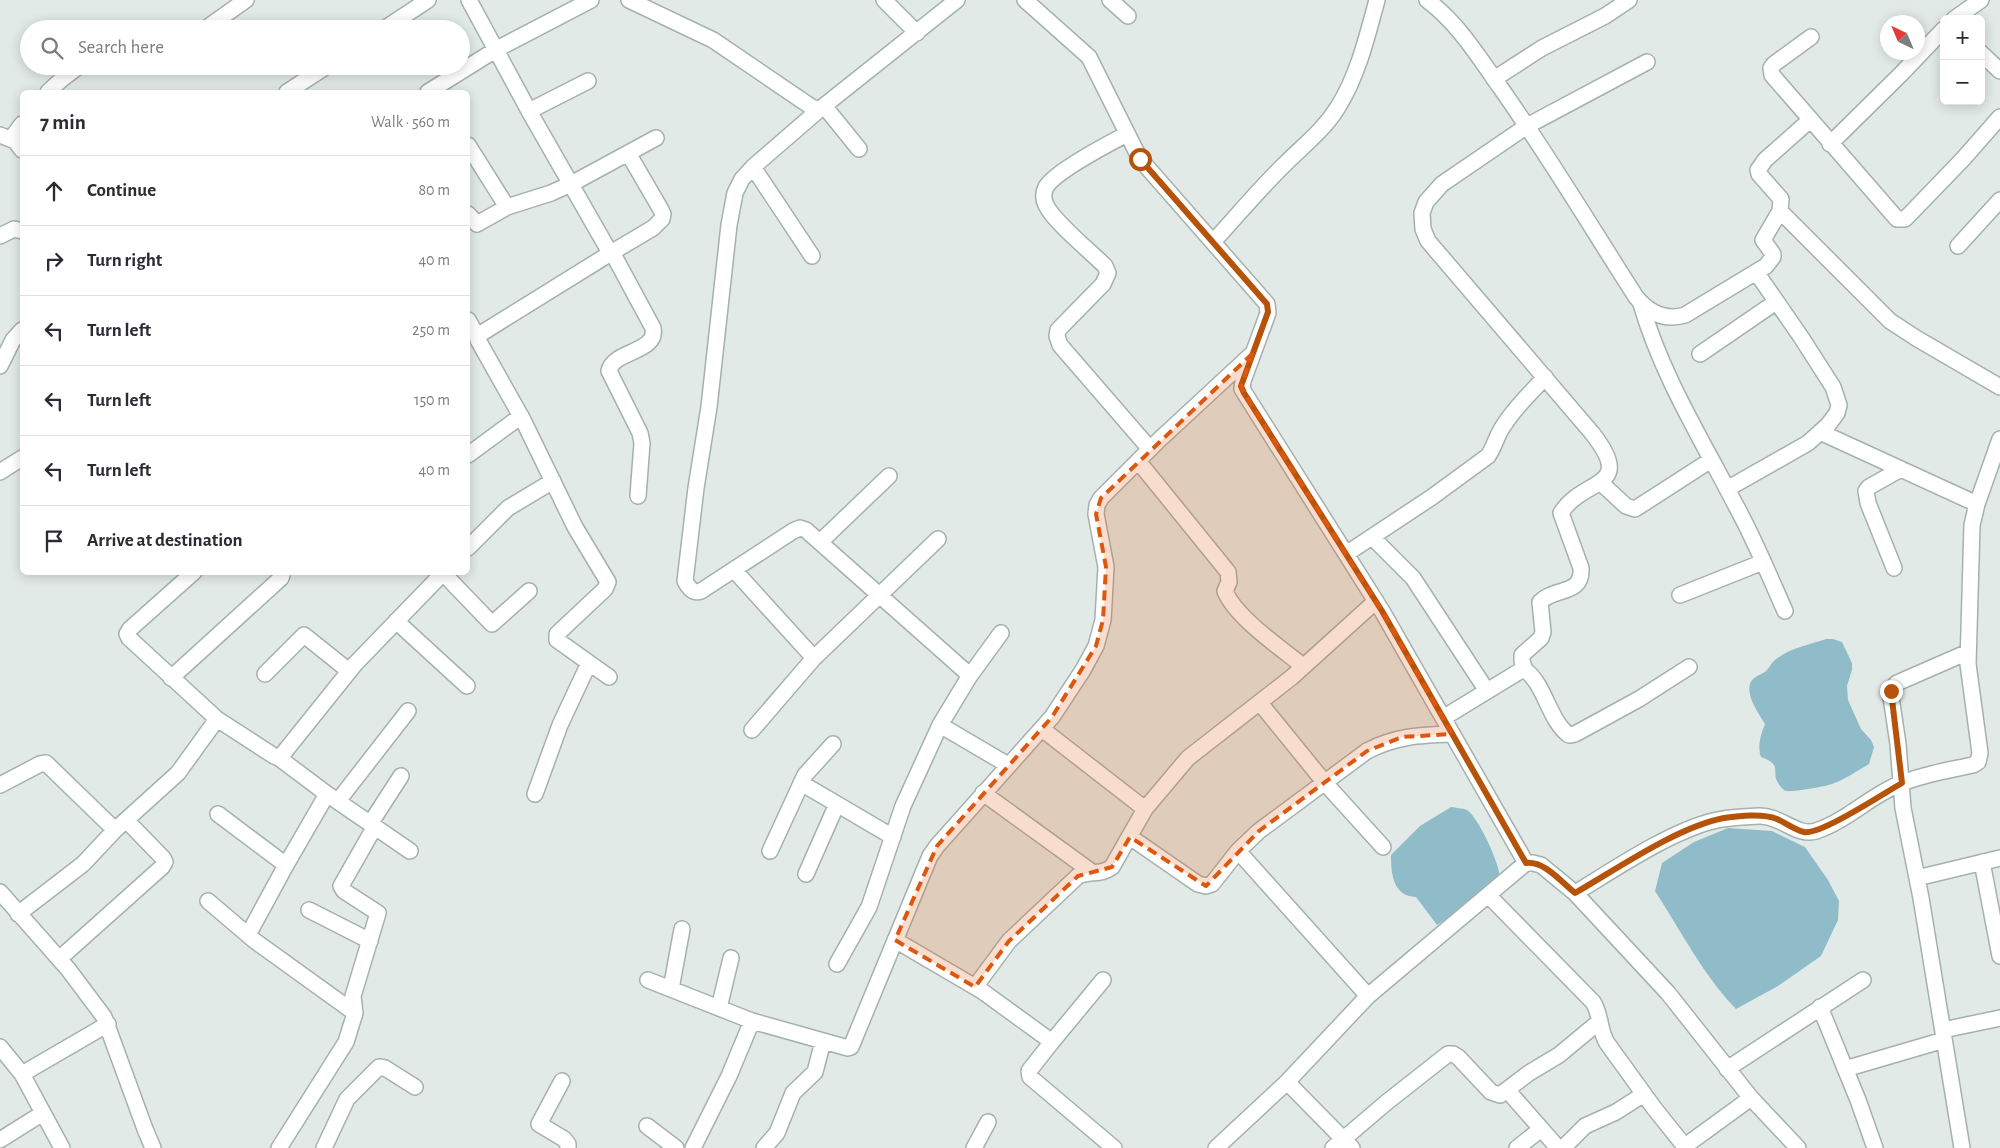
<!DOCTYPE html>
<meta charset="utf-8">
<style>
body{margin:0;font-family:"Alegreya Sans",sans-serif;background:#f2f2f3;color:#2b2b33}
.controls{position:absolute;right:15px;top:15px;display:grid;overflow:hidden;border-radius:8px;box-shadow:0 2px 12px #0003}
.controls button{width:45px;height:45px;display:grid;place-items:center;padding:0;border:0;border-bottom:1px solid #e1e1e2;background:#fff;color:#2b2b33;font:25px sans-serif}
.compass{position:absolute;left:1880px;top:15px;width:45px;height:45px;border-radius:50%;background:#fff;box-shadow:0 2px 12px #0003;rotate:316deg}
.stop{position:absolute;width:15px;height:15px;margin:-11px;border:4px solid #b45309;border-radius:50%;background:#fff}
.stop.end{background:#b45309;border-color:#fff;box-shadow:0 1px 5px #0008}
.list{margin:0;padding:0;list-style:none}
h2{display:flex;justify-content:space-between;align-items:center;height:65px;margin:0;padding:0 20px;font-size:21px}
h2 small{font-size:16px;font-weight:400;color:#7c7c81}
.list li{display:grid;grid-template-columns:32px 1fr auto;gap:15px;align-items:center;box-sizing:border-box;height:70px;padding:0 20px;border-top:1px solid #e1e1e2}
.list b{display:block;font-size:19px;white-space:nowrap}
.list em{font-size:16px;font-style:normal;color:#7c7c81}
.icon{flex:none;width:28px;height:28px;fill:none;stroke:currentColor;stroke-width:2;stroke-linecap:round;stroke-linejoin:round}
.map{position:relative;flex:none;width:2000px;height:1148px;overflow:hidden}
.search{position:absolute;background:#fff;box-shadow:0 2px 12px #0003;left:20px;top:20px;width:450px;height:55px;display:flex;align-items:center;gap:12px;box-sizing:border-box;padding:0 18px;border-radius:28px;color:#7c7c81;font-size:19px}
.panel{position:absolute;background:#fff;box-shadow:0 2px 12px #0003;left:20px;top:90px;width:450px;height:485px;border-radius:8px}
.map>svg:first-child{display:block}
</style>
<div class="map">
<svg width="2000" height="1148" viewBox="0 0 2000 1148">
<rect width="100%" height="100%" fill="#e2eae7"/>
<!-- water -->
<path fill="#90bcca" d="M1826 639H1833L1842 642 1852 663V670L1847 686 1848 700 1861 729 1871 740 1874 747 1869 764C1857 771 1844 780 1832 784 1823 787 1794 792 1786 791 1784 791 1779 785 1778 783 1771 771 1783 765 1761 757 1757 746 1761 734 1765 724 1759 714 1746 696 1750 684 1752 677 1760 675 1765 672 1769 669 1771 663 1775 660 1789 648 1809 645 1826 639Z
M1451 807C1456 808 1462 808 1467 810 1479 818 1499 863 1500 877L1490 887 1480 892 1454 914 1437 925 1416 897C1393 896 1391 874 1391 855L1420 826Z
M1728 828 1772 831 1805 847 1828 880 1839 901 1838 920 1821 956 1778 986 1736 1009C1703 975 1681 931 1655 891L1662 863 1694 842Z"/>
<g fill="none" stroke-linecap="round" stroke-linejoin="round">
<defs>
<path id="minor" d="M469 0 529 111 609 251 606 256 477 336 478 340 523 420 575 527 608 582 605 589 557 634V640L609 677
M629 0 713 40 813 108 820 109 957 0
M884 0 917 33
M1025 0 1089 57 1140 159 1267 304 1268 313 1243 381 1242 389 1382 611 1526 863
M1110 0 1128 16
M1427 0C1458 23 1478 56 1500 87 1548 155 1591 227 1636 297 1649 313 1665 321 1685 315L1766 266 1773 257V254L1763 240 1780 211 1781 199 1759 174 1758 170 1765 160 1810 120
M1954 19 1981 0
M205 29 246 0
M384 29 428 0
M1811 37 1774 64 1771 68 1772 75 1897 219H1905L1909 215 1963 159 2000 117
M1981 53 2000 71
M1494 79 1542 48 1605 16 1629 0
M48 92 62 79 79 66
M287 92 327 66
M428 92 497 49 591 0
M825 107 859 149
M820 109 753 167 742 179 735 193 729 225 709 407 696 488 685 581C689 588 693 594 701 591L793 531 800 528 806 530 965 671 969 677 940 725 903 806 869 907 837 964
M529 111 588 81
M1127 134C1108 144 1056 171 1046 187 1043 193 1043 199 1046 205 1053 221 1091 252 1105 266L1108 273 1103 284 1058 330 1057 336 1060 345 1150 449
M0 135 15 141 22 150
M11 139 22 124
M1830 144 1901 74 1944 29
M468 145 507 207
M753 167 812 256
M1780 211 1890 321 1916 338 2000 387
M468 214 477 224 507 207 551 193 571 184 656 138
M0 236 14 229 22 231
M1213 242C1237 216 1260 188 1286 163 1304 145 1324 130 1338 107 1358 75 1367 37 1377 0
M1958 246 2000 200
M612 252 653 328C658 353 613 350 609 371L640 433 642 443 638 496
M609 254 653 228 662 219 663 214 660 208 628 153
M1641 304C1662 376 1701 438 1735 504 1754 538 1769 575 1785 611
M468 320 477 336
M1700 354 1776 302
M0 366 13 340 22 330
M1820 432 1977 504
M468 455 521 416
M1138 461 1228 572 1229 582 1225 591C1235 617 1282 649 1303 666
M0 472 22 458
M1600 482 1626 506 1635 509 1711 460
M1727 489 1808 443 1828 425 1837 413 1839 405 1833 387 1801 337 1756 272
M1372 537 1413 578 1487 691
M820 542 889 476
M468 548 508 508 553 481
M1346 554 1432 497 1488 456C1495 446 1497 434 1504 425 1515 407 1531 393 1545 377
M1894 568 1868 503 1866 491 1869 487 1901 469
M734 570 814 658
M194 572 130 629 127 634 129 638 217 719
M443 573 492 624 529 591
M1680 595 1763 562
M396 621 467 686
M1525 670 1522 661V655L1541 638 1543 632 1540 602C1554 587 1583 596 1581 568L1561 513C1583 477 1637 490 1592 433L1428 241 1423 229 1422 213 1426 202 1442 184 1527 126 1647 62
M265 674 304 635 349 671
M969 677 1001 633
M171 678 281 578 283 572
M1260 703 1325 783 1383 847
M1443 718 1520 671 1525 670C1545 684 1549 721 1569 735L1575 734 1639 699 1689 667
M940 725 1008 765
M1042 729 1145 809
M752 730 814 658 938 539
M279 758 327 794 410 851
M801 783 893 837
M0 785 40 764 46 763 115 830
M983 793 1092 872
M535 794 560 725 589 663
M338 801 408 711
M218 814 286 865 327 794
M370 824 401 776
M1130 837 1198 884 1206 886 1212 884 1238 851 1259 831 1367 751C1396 736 1420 735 1452 734
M770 851 805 775 833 744
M1238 851 1368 996
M1982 862 2000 956
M806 874 837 804
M1917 878 2000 858
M0 892 68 969 104 1017 145 1129 153 1148
M1575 893C1615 869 1669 832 1713 821 1728 817 1743 817 1759 816 1780 815 1797 837 1816 831 1847 821 1872 794 1902 783 1924 774 1950 770 1973 765L1978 762 1980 753 1968 664 1972 525 1977 504 2000 439
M1488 895 1593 1002C1601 1014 1599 1030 1607 1043L1654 1108 1686 1148
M208 901 255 941 355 1013
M309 910 370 941
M18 914 83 864 115 830 178 773 217 719 274 756 279 758 282 755 355 664 444 572
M248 935 286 865
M895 940 982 991 1048 1039 1051 1043 1029 1071 1030 1077 1114 1148
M59 959 162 867 165 862 163 858 126 820
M648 980 752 1021 848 1048 851 1047 930 856 937 846 1052 717 1083 670 1096 646 1103 620 1106 567 1096 514 1097 505 1101 498 1158 441 1253 353
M975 987 1009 941 1078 876C1089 871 1102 875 1112 867L1145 809 1188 758 1292 677 1376 601
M671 989 682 929
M1820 1007 1858 1100 1875 1148
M719 1008 731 958
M1943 1030 2000 1018
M1051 1043 1103 980
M0 1047 22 1074 62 1148
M1727 1069 1863 980
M1845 1069 1944 1040
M22 1074 108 1024
M562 1081 539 1124 564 1139 568 1144V1148
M1287 1082 1352 1148
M1508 1091 1558 1148
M647 1126 676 1148
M0 1140 43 1113
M1685 1146 1751 1098
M279 1148 346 1042 355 1013 353 996 378 913 344 891 341 886 374 828
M324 1148 347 1099 379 1067 385 1068 415 1087
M693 1148 729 1076 752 1021
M764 1148 777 1133 793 1093 815 1072 823 1041
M974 1148 988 1122
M1216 1148 1287 1082 1368 996 1526 863H1533L1541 865 1575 893 1668 993 1751 1098 1798 1148
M1333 1148 1387 1102 1448 1054H1453L1458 1057 1491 1092 1500 1095 1529 1073 1559 1055 1600 1021
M1517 1148 1541 1129
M1563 1148 1585 1126 1616 1112 1644 1094
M1962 1148 1921 898 1903 808 1898 744 1891 697 1893 687 1897 683 1968 652"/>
</defs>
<!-- minor casing -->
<use href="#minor" stroke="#a5b1ae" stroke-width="18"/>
<!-- minor -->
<use href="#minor" stroke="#fff" stroke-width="15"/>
</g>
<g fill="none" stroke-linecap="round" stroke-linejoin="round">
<!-- route -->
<path stroke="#b45309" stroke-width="6" d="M1140 159 1267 304 1268 312 1241 386 1244 393 1382 611 1526 863C1545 861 1561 882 1575 893 1617 869 1677 827 1724 818 1739 816 1762 813 1777 819 1786 823 1795 830 1804 832 1821 835 1884 793 1902 783L1891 691"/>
</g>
<!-- marked area -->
<path fill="#de570e" fill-opacity="0.2" stroke="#de570e" stroke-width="4" stroke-dasharray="10 6" stroke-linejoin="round" d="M1253 353 1241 386 1244 393 1382 611 1452 734 1402 737 1367 751 1259 831 1206 886 1130 837 1112 867 1078 876 1009 941 975 987 895 940 937 846 1052 717 1096 646 1103 620 1106 567 1096 514 1101 498Z"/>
</svg>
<div class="controls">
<button>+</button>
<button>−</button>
</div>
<svg class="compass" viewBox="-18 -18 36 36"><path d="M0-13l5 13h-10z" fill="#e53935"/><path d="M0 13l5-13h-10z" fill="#7c7c81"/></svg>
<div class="stop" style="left:1140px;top:159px"></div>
<div class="stop end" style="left:1891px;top:691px"></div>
<div class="search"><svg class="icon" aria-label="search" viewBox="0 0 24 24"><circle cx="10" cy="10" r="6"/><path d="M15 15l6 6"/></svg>Search here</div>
<section class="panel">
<h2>7 min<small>Walk · 560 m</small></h2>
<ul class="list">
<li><svg class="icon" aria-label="ahead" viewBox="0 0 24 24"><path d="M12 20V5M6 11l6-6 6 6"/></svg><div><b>Continue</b></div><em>80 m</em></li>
<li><svg class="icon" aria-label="right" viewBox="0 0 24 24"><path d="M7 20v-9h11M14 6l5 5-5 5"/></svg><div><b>Turn right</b></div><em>40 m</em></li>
<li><svg class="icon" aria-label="left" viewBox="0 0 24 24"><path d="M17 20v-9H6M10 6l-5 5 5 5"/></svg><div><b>Turn left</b></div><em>250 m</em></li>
<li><svg class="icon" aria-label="left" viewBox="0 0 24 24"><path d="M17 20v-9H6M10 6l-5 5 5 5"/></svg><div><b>Turn left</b></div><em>150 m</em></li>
<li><svg class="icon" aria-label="left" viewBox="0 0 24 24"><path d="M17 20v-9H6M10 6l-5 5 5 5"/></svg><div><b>Turn left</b></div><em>40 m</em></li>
<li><svg class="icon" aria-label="arrive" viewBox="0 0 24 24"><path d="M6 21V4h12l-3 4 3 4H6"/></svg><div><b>Arrive at destination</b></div></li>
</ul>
</section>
</div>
